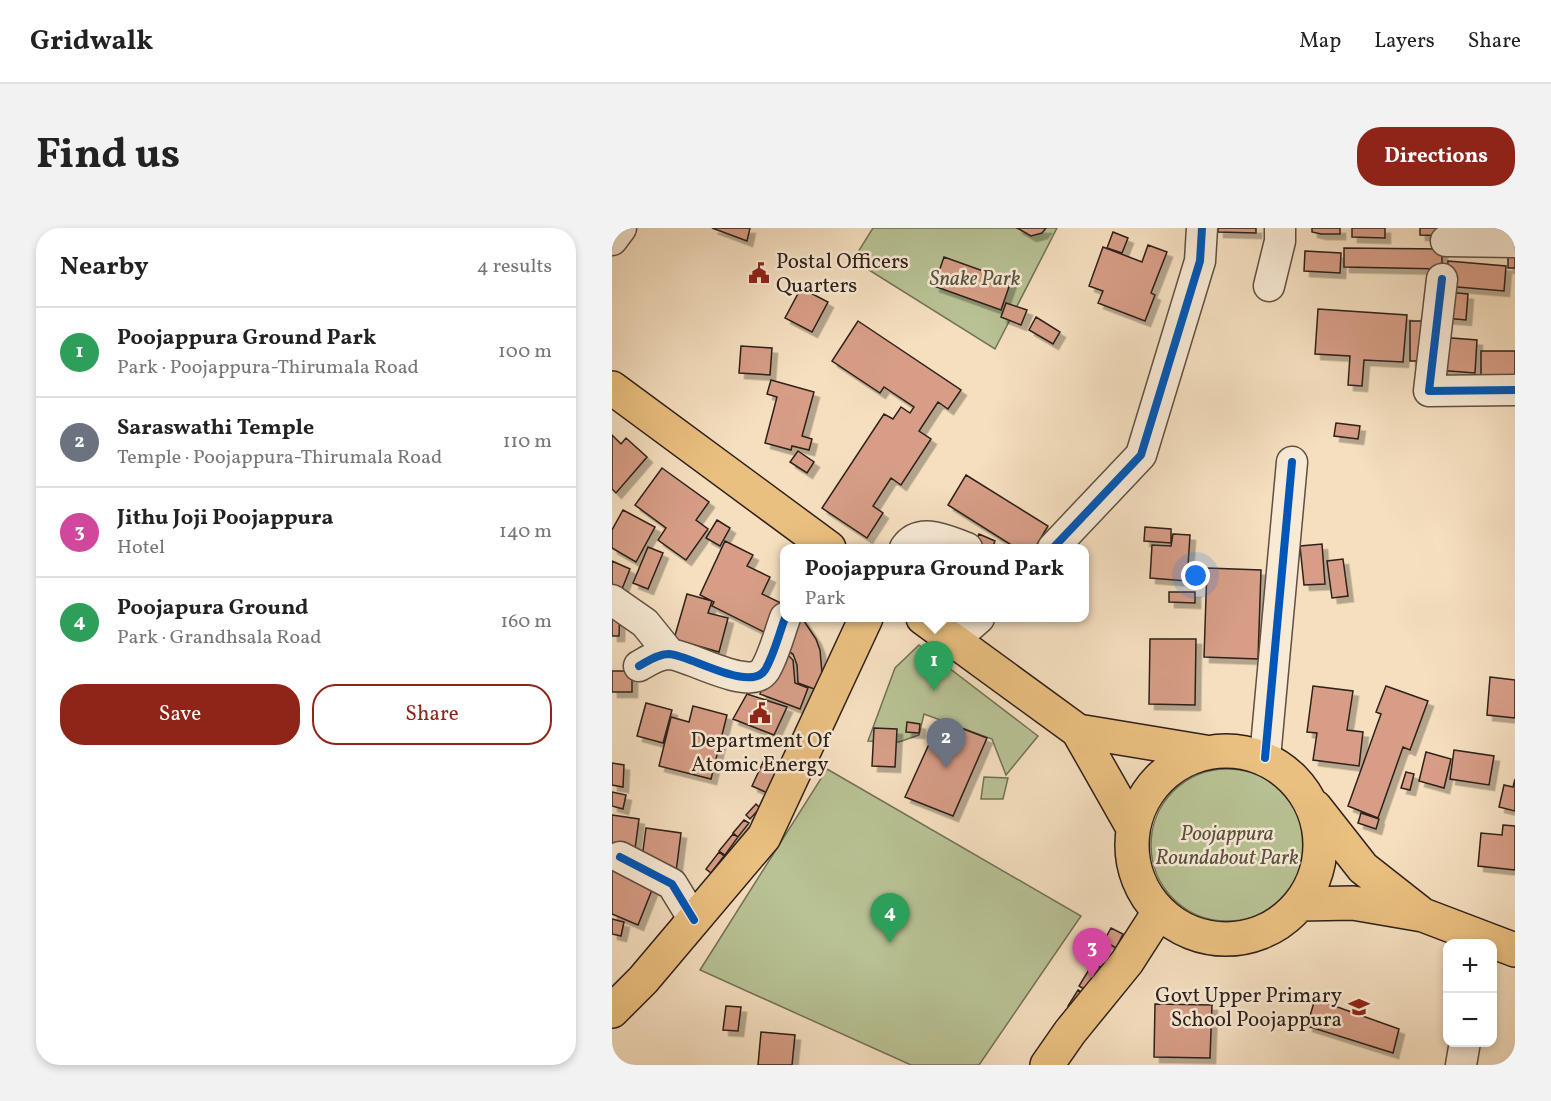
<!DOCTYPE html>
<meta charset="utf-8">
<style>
body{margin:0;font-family:Vollkorn,serif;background:#f2f2f2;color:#222}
.controls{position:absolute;right:18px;bottom:18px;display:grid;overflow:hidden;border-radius:12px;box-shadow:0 3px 9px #0003}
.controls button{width:54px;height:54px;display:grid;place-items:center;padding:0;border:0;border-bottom:2px solid #e0e0e0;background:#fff;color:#222;font:30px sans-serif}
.you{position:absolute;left:584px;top:348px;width:21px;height:21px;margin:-15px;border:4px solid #fff;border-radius:50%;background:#1a73e8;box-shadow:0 0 0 9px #1a73e833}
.badge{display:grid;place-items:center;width:39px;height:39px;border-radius:50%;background:#8f2418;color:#fff;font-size:20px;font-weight:700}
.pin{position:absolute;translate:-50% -50px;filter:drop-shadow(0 2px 3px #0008)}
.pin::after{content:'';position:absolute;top:32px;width:21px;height:18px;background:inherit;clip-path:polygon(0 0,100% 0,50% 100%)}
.popup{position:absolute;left:168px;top:316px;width:309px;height:78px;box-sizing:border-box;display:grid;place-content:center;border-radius:12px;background:#fff;filter:drop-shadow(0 2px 4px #0005);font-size:20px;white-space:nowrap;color:#767676}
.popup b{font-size:22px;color:#222}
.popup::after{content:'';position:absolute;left:50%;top:100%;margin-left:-12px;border:12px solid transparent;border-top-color:#fff}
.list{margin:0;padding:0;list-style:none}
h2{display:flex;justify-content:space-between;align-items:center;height:78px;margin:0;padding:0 24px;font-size:26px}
h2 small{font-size:20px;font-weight:400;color:#767676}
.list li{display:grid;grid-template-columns:39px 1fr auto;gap:18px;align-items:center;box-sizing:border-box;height:90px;padding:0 24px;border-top:2px solid #e0e0e0}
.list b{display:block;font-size:22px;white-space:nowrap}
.list p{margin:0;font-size:20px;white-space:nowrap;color:#767676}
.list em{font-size:20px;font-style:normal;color:#767676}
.actions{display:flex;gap:12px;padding:18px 24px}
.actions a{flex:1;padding:14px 0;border:2px solid #8f2418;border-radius:24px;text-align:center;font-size:21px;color:#8f2418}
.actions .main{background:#8f2418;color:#fff}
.map{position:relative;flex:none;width:903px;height:837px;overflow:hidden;border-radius:24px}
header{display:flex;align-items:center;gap:36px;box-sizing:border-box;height:84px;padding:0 30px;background:#fff;border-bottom:2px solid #e0e0e0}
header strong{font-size:28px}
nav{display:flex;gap:33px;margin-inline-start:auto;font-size:21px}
.intro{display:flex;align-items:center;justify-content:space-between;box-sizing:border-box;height:144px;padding:0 36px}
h1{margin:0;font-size:42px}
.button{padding:15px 27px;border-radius:24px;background:#8f2418;color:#fff;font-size:21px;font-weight:700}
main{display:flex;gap:36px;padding:0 36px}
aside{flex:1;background:#fff;border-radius:24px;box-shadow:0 3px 9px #0003}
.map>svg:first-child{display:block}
</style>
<header>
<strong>Gridwalk</strong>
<nav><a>Map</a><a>Layers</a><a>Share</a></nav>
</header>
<div class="intro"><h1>Find us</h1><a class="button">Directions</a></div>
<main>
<aside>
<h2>Nearby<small>4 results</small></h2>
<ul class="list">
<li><span class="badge" style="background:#2e9e5b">1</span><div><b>Poojappura Ground Park</b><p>Park · Poojappura-Thirumala Road</p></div><em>100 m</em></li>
<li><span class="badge" style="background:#6b7280">2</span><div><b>Saraswathi Temple</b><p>Temple · Poojappura-Thirumala Road</p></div><em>110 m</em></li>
<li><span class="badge" style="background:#d1479c">3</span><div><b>Jithu Joji Poojappura</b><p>Hotel</p></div><em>140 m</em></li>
<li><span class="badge" style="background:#2e9e5b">4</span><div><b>Poojapura Ground</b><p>Park · Grandhsala Road</p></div><em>160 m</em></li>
</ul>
<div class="actions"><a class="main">Save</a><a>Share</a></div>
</aside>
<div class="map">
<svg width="903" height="837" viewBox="0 0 903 837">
<defs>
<filter id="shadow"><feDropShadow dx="5.5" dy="5.5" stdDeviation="0" flood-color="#0004"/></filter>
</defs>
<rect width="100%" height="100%" fill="#f5dfbf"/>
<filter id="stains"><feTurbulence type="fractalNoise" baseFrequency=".00333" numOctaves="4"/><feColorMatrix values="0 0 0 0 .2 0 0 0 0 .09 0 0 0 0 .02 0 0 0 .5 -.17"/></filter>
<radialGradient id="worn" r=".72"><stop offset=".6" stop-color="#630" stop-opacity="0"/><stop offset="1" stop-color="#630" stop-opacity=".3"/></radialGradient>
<!-- green -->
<path fill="#b8c294" stroke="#737157" stroke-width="1.5" d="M261 0H445L383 121 241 32Z
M307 417 426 508 394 547 380 511 312 486 307 507 287 514 256 513 283 440Z
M539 617a76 76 0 1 1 152 0a76 76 0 1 1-152 0Z
M215 541 469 688 367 837H299L88 742Z
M372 549 396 550 391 571H369Z"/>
<!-- building -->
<path fill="#d79d86" stroke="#2e201a" stroke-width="1.5" filter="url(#shadow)" d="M100 0H138L135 13Z
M405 0H434L430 5 419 8Z
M606 0H644V5L606 4Z
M700 0H728V6H709L700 4Z
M740 0H773V10L740 9Z
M808 0H836V8L808 7Z
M501 4 516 10 510 25 495 20Z
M536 17 555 24 539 65 543 67 533 93 486 75 491 63 477 58 491 19 530 34Z
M896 19H903V40H896Z
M732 20 830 21V41L732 39Z
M693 23 729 25 728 45 692 43Z
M332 29 399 53 389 82 322 58Z
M836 33 894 38 892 63 834 58Z
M189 60 216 74 200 104 173 90Z
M835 64 856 66 854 92 833 90Z
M394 75 415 82 409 97 389 89Z
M706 81 795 87 791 134 752 132 750 158 736 157 738 128 703 126Z
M424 89 448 104 441 116 417 102Z
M246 93 349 162 336 181 326 174 307 203 319 211 289 257 279 250 261 278 271 285 255 310 210 280 272 186 281 191 289 179 298 185 302 179 272 159 268 165 220 133Z
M798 93H815V133H798Z
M827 109 865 112 863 145 825 142Z
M129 118 160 120 158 147 127 145Z
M869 123H903V155H869Z
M159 152 202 164 190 208 200 211 197 222 180 218 179 222 153 215 165 169 155 166Z
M724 195 748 198 746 211 722 208Z
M0 207 9 216 14 210 35 229 4 265 0 261Z
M186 223 202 234 195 245 178 234Z
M50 240 97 274 84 292 96 301 74 332 46 312 54 300 23 277Z
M354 247 436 298 423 320H404L336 277Z
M11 282 43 299 24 334 0 320V302Z
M105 292 118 300 108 318 94 310Z
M533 299 559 301V315L532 313Z
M367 306 383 313 380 320 362 317Z
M561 306 578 307 575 353 538 350 540 317 559 318Z
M113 313 141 327 135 338 158 349 150 366 169 375 154 405 100 378 102 374 88 367Z
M710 316 713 356 692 357 688 318Z
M36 319 51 325 36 361 21 355Z
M731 331 736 368 720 370 715 333Z
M0 333 18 341 8 366 0 363Z
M595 340 649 342 646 431 592 429Z
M557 364H583V375L557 374Z
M75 366 100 373 96 385 116 390 107 424 62 411Z
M0 380H8L7 408H0Z
M175 390H190L204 411 208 422 210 445 205 462 186 455 185 437 181 426 166 417Z
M538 411H584L583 477 537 476Z
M164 424H173L181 432 183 455 196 460 188 481 148 466Z
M0 443H20V464H0Z
M878 449 903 452V490L875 487Z
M701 458 741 463 735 502 751 504 747 538 701 532 705 505 695 504Z
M774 458 816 473 798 522 791 519 766 590 736 578 769 486 764 484Z
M135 466 175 479 162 507 121 491Z
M34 475 60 482 51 515 25 508Z
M81 478 115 487 99 551 47 538 59 489 77 494Z
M328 492 375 510 341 588 293 569Z
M295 494 308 496 307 505 294 504Z
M262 500 285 501 283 539 260 538Z
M842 522 882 528 877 557 838 551Z
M814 524 839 531 832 560 807 553Z
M152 532 170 539 158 566 140 558Z
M0 535 12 537 11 559 0 557Z
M794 544 802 546 798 562 789 560Z
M903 551V583L887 579 892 557 901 559Z
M0 564 14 567 11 581 0 578Z
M144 576 148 580 138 591 134 587Z
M749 585 767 591 764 601 746 595Z
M0 587 27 591 23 621 0 618Z
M132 592 137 595 126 609 121 605Z
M891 597 903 598V642L866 638 869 605 890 607Z
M34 600 69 605 64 644 29 638Z
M121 606 126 609 113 627 107 623Z
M107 624 112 628 99 645 94 641Z
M0 634 44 652 26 697 0 686Z
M0 691 12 694 9 708 0 706Z
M499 700 511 706 504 720 492 713Z
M481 735 493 742 480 766 467 758Z
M466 762 477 769 467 784 456 778Z
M703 771 787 801 781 825 695 798Z
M543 776 600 777 598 830 542 829Z
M114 778 129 779 126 803 111 802Z
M149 804 183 807 180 837H146Z"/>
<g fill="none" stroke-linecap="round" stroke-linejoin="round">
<defs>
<path id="minor" d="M0 12 9 0
M834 13 903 14
M830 51 817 163 903 162
M657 58 668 13V0
M293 320C308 298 336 313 355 320
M441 320 529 227 588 33 590 0
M0 372 33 395 58 426
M342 412 367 390
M27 438C36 433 46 426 57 426 78 427 138 465 153 442 162 427 167 406 173 390
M653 530 680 234
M8 629 60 656 82 692
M849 837 853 814"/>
<path id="major" d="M0 160 217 320
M311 390 466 503 520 598
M466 503 593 524
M520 617a94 94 0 1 1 188 0a94 94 0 1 1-188 0Z
M703 579 751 640 807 684
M688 676 741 675 811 687 903 722
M0 783 31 752 152 609 254 390
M435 837 458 804 515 734 547 684"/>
</defs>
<!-- minor casing -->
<use href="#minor" stroke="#605043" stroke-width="33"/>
<!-- major casing -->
<use href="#major" stroke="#2e201a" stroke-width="36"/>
<!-- minor -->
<use href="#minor" stroke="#f8ead5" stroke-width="30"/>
<!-- major -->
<use href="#major" stroke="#eac080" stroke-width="33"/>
<defs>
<path id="cycleway" d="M830 51 817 163 903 162
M441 320 529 227 588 33 590 0
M27 438C36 433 46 426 57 426 78 427 138 465 153 442 162 427 167 406 173 390
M653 530 680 234
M8 629 60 656 82 692"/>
</defs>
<!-- cycleway casing -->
<use href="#cycleway" stroke="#f8ead5" stroke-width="11"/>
<!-- cycleway -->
<use href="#cycleway" stroke="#0057b8" stroke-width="8"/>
</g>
<!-- icons -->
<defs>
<symbol id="civic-bare" viewBox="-9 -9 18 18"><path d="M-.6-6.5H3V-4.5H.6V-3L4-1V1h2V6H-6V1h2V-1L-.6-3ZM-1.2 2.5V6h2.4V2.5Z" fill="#8f2418" stroke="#f8ead5" stroke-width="2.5" paint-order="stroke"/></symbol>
<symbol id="school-bare" viewBox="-9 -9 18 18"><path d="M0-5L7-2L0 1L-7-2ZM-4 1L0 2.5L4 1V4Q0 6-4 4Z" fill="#8f2418" stroke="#f8ead5" stroke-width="2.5" paint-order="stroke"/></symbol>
</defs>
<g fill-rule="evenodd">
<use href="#civic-bare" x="132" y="30" width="30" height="30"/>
<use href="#civic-bare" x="133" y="470" width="30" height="30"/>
<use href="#school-bare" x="732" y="764" width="30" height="30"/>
</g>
<g text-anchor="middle" stroke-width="5" stroke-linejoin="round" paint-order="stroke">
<!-- poi labels -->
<g font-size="21" fill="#2e201a" stroke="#f8ead5" text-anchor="start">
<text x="164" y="40">Postal Officers<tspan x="164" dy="24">Quarters</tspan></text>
<text x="148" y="519" text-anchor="middle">Department Of<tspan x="148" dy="24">Atomic Energy</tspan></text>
<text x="730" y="774" text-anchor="end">Govt Upper Primary<tspan x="730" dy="24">School Poojappura</tspan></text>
</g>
<!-- park labels -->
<g font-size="21" font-style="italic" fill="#57513f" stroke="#f8ead5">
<text x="363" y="57">Snake Park</text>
<text x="615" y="612">Poojappura<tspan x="615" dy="24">Roundabout Park</tspan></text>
</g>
</g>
<rect width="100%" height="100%" filter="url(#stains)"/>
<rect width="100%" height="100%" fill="url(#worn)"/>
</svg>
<div class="controls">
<button>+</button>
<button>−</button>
</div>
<div class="you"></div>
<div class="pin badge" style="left:322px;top:463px;background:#2e9e5b">1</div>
<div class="popup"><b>Poojappura Ground Park</b>Park</div>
<div class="pin badge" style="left:334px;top:540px;background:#6b7280">2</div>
<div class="pin badge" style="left:480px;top:750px;background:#d1479c">3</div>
<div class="pin badge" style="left:278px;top:715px;background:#2e9e5b">4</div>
</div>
</main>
